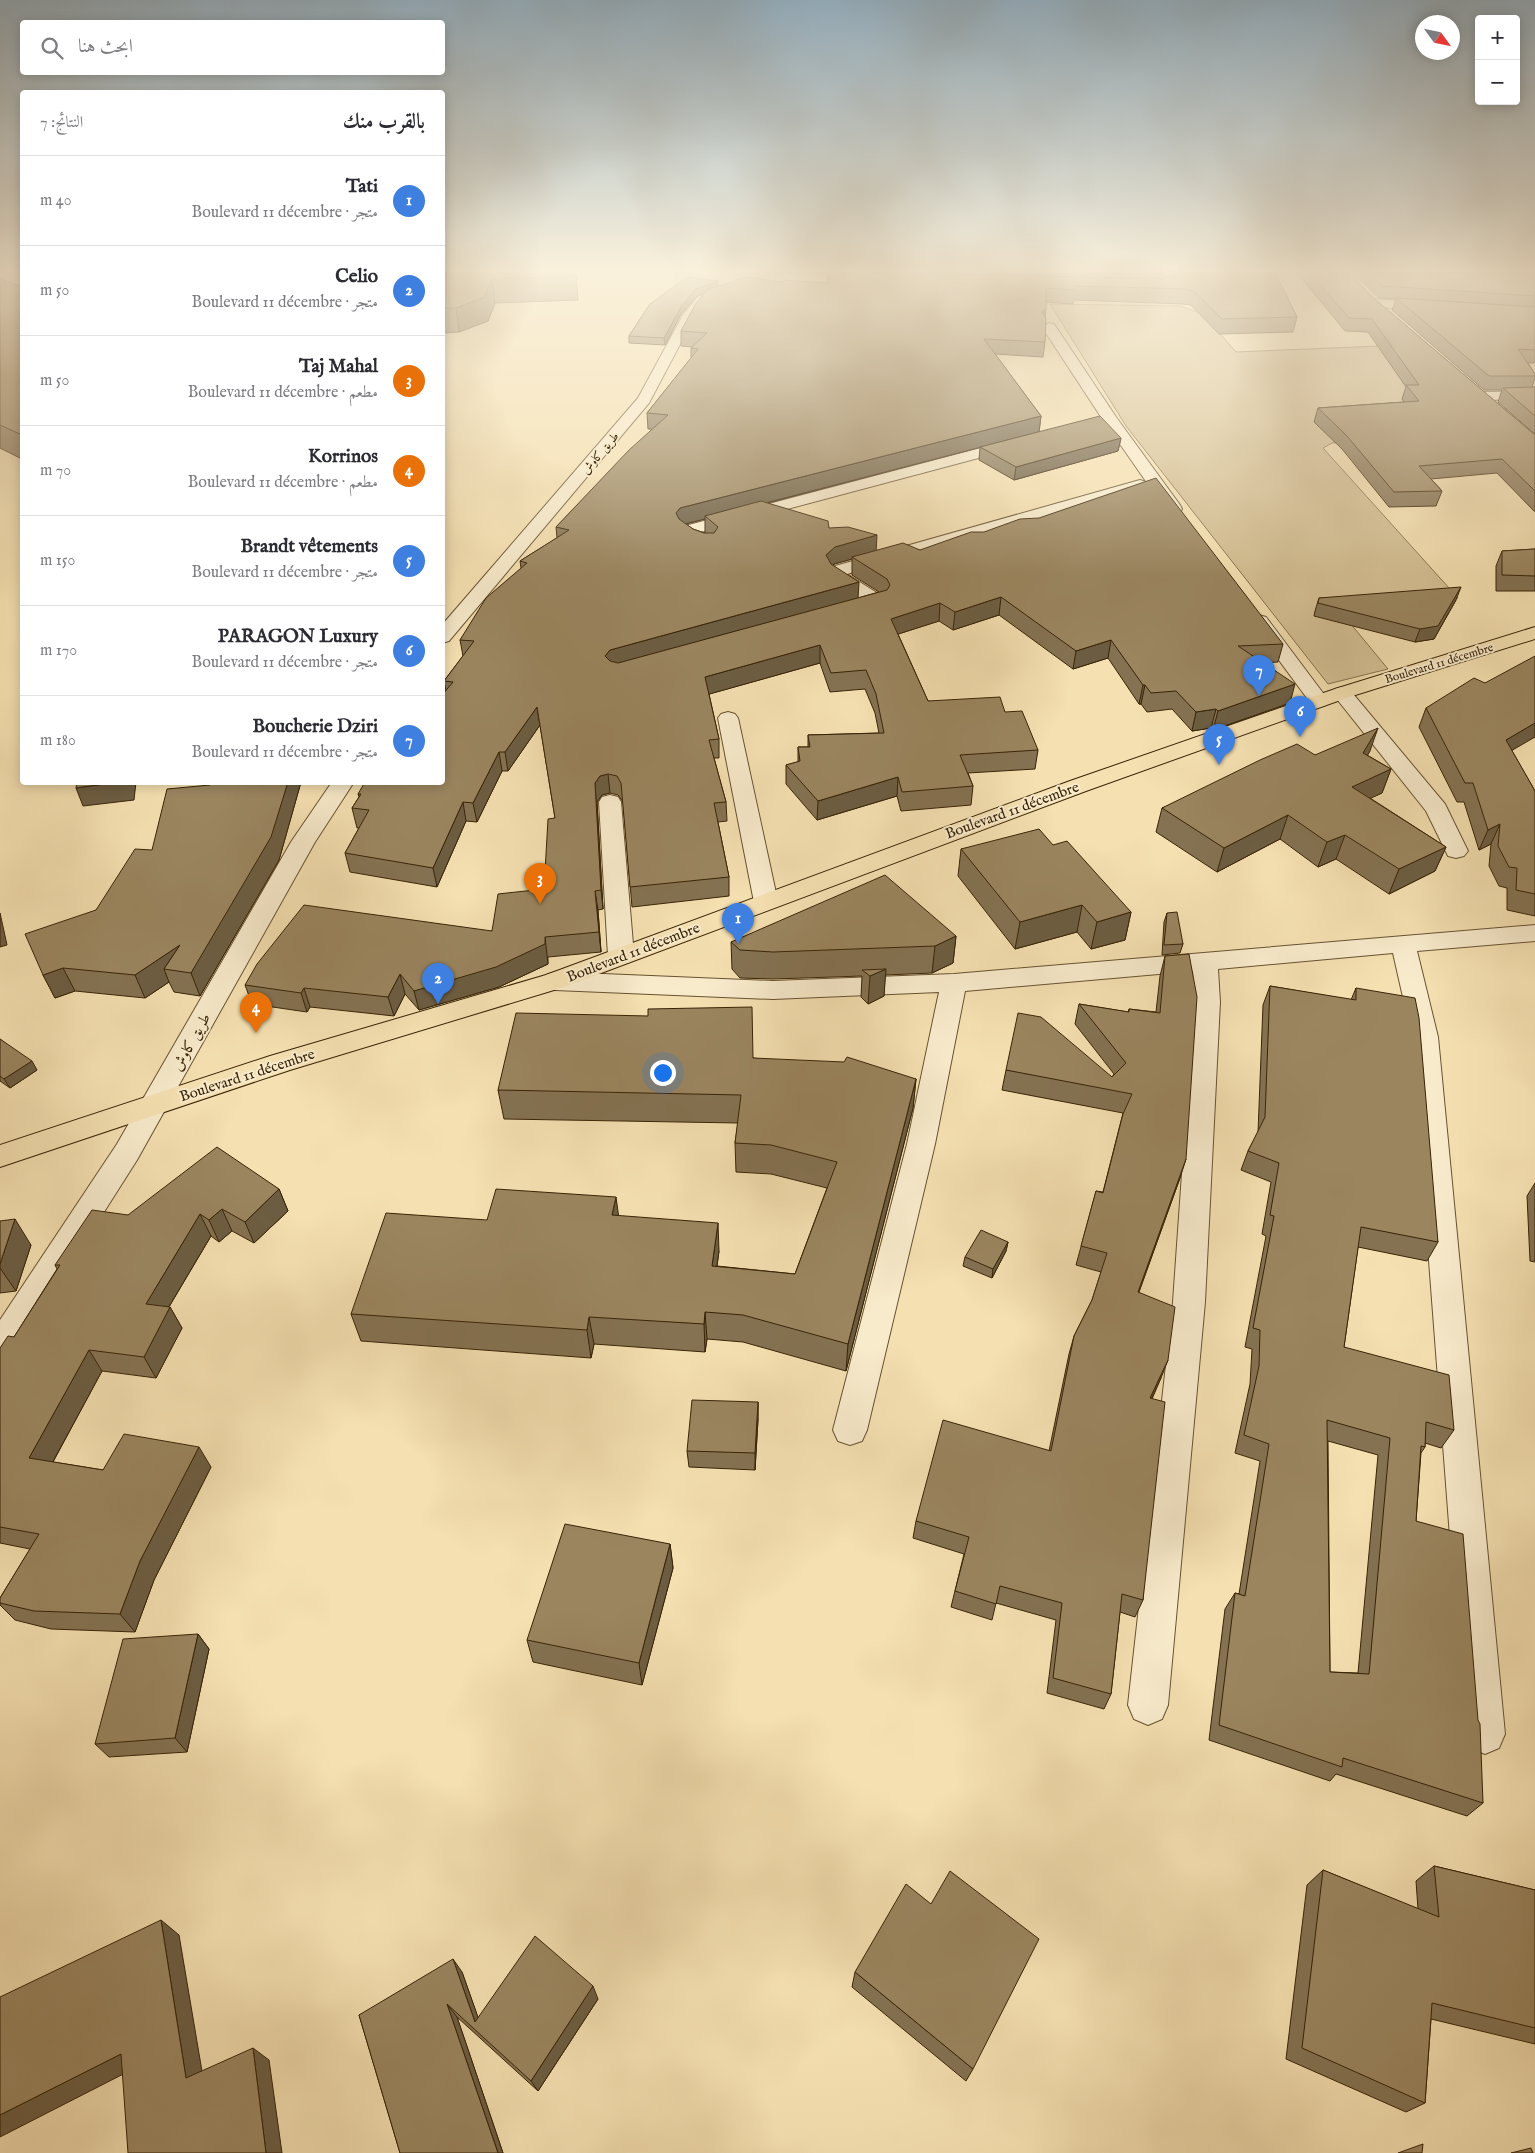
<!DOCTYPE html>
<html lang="ar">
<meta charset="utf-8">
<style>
body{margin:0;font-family:"IM FELL English",Amiri,serif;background:#f2f2f3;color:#2b2b33;direction:rtl}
.controls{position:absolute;right:15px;top:15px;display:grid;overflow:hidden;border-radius:5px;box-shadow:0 2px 12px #0003}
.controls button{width:45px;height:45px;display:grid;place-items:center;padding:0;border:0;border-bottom:1px solid #e1e1e2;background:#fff;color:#2b2b33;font:25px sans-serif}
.compass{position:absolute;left:1415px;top:15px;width:45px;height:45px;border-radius:50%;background:#fff;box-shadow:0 2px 12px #0003;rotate:123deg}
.you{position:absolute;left:662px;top:1072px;width:18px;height:18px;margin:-12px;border:4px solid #fff;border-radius:50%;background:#1a73e8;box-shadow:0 0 0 8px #1a73e833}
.badge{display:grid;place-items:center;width:32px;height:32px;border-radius:50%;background:#1a73e8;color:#fff;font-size:16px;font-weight:700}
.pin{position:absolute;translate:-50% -41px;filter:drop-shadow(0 1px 2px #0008)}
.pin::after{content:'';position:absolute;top:26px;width:18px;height:15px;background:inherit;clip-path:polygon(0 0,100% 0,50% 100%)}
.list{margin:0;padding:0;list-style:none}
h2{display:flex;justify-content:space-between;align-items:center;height:65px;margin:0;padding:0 20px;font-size:21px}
h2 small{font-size:16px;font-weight:400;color:#7c7c81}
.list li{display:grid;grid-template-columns:32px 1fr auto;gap:15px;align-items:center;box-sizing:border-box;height:90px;padding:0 20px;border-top:1px solid #e1e1e2}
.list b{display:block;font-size:19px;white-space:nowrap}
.list p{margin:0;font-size:16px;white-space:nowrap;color:#7c7c81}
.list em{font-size:16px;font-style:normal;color:#7c7c81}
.icon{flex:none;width:28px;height:28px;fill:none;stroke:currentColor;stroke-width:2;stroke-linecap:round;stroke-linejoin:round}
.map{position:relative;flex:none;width:1535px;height:2153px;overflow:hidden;direction:ltr}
.search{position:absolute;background:#fff;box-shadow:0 2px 12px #0003;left:20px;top:20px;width:425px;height:55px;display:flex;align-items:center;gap:12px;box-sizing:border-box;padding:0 18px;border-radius:5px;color:#7c7c81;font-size:19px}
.panel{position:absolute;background:#fff;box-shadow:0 2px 12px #0003;left:20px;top:90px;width:425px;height:695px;border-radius:5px;direction:rtl}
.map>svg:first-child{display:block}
</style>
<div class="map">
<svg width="1535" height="2153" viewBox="0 0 1535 2153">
<rect width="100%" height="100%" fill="#f5e0b1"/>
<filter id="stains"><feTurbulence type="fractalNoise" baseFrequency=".004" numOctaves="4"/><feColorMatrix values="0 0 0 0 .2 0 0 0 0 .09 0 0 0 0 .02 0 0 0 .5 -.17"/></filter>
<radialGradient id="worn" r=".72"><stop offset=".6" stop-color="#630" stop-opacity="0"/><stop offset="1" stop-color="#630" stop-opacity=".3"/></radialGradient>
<!-- green -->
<path fill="#d5c094" stroke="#86724d" d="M1050 304 1180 306 1203 314 1236 352 1404 345 1504 436 1332 443 1323 448 1458 598 1336 606 1388 669 1328 684 1126 426Z"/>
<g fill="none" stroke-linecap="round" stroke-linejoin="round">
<defs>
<path id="minor" d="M776 273 865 276 871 280 865 284 777 282 739 291 706 303 695 316 649 403 449 641 442 643V625L638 398 683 315 698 297 731 285Z
M1372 299 1431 303 1437 307 1431 311 1368 306 1366 303 1368 300Z
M1049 323 1054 324 1116 417 1180 505 1182 509 1180 513H1168L1106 424 1068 435 1063 433 1060 430 1063 427 1101 417 1042 327Z
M1535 391V399L1482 400 1477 399 1475 396 1477 393 1482 392Z
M1015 439 1020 441 1023 444 1020 447 701 532 717 544 714 548C703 551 685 541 678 531L681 527Z
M1140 480 1146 482 1148 485 1146 488 847 574 885 598 887 602 885 606 878 608 871 606 831 580 827 573 835 566Z
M1259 615 1266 617 1329 701 1326 705 1319 707 1312 705 1250 621 1252 617Z
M1342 687 1349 689 1445 804 1468 851 1464 856 1456 858 1448 856 1426 811 1332 693 1335 689Z
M728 712 735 714 738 718 778 902 775 907 766 910 757 907 754 902 718 718 721 714Z
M332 782H354L315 842 137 1160 12 1357 0 1361V1320L117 1144 291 842Z
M610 795 618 797 621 802 634 956 630 962 621 964 612 962 608 956 599 802 602 797Z
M1535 925V941L1417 951 1438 1037 1505 1734 1499 1748 1485 1754 1471 1748 1465 1734 1412 1037 1393 953 1218 969 1220 1002 1205 1302 1168 1705 1162 1719 1148 1725 1134 1719 1128 1705 1173 1302 1194 1002 1193 971 965 991 935 1144 867 1430 862 1441 850 1445 838 1441 833 1430 907 1144 939 992 773 999 555 990 546 987 542 981 546 975 555 972 773 981 954 974Z"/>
<path id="major" d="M1535 627V639L1349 697 1086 791 564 987 290 1070 0 1167V1145L270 1056 546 975 1070 781 1335 689Z"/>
</defs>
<!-- minor casing -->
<use href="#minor" stroke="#675231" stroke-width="2"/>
<!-- major casing -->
<use href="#major" stroke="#382306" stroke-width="2"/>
<!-- minor -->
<use href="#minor" fill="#f8ebcc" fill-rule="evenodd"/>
<!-- major -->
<use href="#major" fill="#f5e0b1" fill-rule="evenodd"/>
</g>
<!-- wall -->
<path fill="#847252" stroke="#382306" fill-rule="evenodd" d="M442 273 576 276 578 300 495 303 488 321 459 332 442 333Z
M827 273H1164L1158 279H1160L1172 275 1174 273H1275L1297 317 1293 332 1219 334 1191 305 1183 304 1074 300 1073 304 1046 302 1045 317V342L1043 357 995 354 1041 416 1039 432 767 503 829 528 876 551 920 550 1283 644 1278 662 1264 663 1290 703 1213 730 1211 728 1192 731 1172 709 1147 712 1141 704H1139L1108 658 1073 669 999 615 953 630 939 621 898 634 928 701 1005 712 1038 750 1035 769 968 773 973 786 971 805 901 811 897 796 817 820 786 784V765L798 762V747H808V735L879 733 875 713 865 689 830 692 820 663 709 694 719 739V758H714L726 802 727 821 718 822 729 877V896L632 907 623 802 618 795 610 793 602 795 597 802 603 909 598 910 601 952 548 957V964L499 987 419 1010 405 994 394 1016 310 1007 307 1012 252 1004 245 985 492 931 544 889 555 818 540 725 508 771H502L477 822 466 821 437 887 350 872 345 853 359 828H357L352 808 359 797 358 794 442 782 446 691 444 681 463 656 460 640 521 568 520 561 557 538 556 527 652 429H648L647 413 691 358V348L692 347 681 346V331L705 293 697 296 681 314 665 345 629 343V336L650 304 718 287 782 282 827 283ZM705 519V533L693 529 686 524ZM852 559V575L879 592 858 598 833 566 834 564Z
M1297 273H1350L1370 295 1535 435V512L1497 473 1431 479 1442 491 1436 506 1389 507 1342 449 1314 422 1318 408 1404 402 1402 399 1406 387 1368 332 1345 331Z
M1353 273H1535V363H1528L1535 374V378L1532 387H1535V434L1498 402 1502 390H1484L1392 310 1396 299 1379 298Z
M0 279 22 287V459L0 448Z
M1121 438 1118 451 1014 480 979 460 980 447Z
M1535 549V591H1496V566L1502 551Z
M1319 598 1456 600 1434 639 1415 642 1314 616 1315 611Z
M1485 683 1512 751 1535 791V916L1507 910V888L1499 886 1489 866 1491 844 1479 850 1464 802H1457L1419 727 1426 708Z
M1370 751 1367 755 1391 769 1382 793 1370 798 1446 847 1435 871 1389 894 1336 859 1318 867 1280 839 1217 872 1156 832 1162 808 1315 755Z
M211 782H301L279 860 200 996 174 992 169 982 145 998 75 991 55 998 43 975 96 910 152 850 210 785Z
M1053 845 1131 912 1125 940 1091 949 1077 932 1015 949 958 876 961 849Z
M1167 913 1183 944 1180 953 1162 955 1164 922Z
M956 936 953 963 932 973 885 975 884 996 868 1004 861 997 862 976 773 979 740 978 732 969 731 942Z
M1165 956 1180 1178 1139 1292 1161 1378 1152 1399 1143 1600 1135 1617 1120 1612 1111 1694 1104 1709 1047 1693 1056 1620 996 1603 992 1620 951 1607 964 1554 913 1538 916 1521 1049 1451 1069 1354 1074 1336 1092 1300 1101 1272 1076 1265 1096 1191 1103 1192 1123 1113 1002 1090 1006 1070 1112 1077 1114 1074 1075 1024 1079 1004 1128 1012 1129 1009 1156 1012 1160 976Z
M1270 986 1351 1000 1356 988 1438 1242 1427 1261 1358 1247 1344 1347 1454 1430 1441 1448 1425 1443V1447L1421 1453 1416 1521 1483 1803 1467 1816 1336 1774 1330 1781 1209 1740 1225 1609 1235 1593 1239 1594 1260 1461 1235 1453 1250 1384 1252 1349 1245 1347 1266 1236 1262 1234 1271 1182 1241 1170 1248 1151 1258 1132 1263 1005ZM1328 1441 1378 1455 1358 1673 1330 1672Z
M0 1039 37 1070 10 1088 0 1081Z
M753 1058 916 1079 913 1108 846 1371 743 1342 707 1339 705 1352 594 1344 591 1358 361 1341 351 1314 487 1220 618 1216 719 1251 717 1266 795 1274 827 1188 771 1174 736 1172 735 1143 738 1123 504 1119 498 1090Z
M1535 1183V1262L1530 1261 1527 1196Z
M279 1189 288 1211 254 1243 232 1231 219 1242 211 1236 169 1307H170L182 1328 156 1378 102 1371 53 1462 103 1470 211 1467 154 1580 135 1632 51 1629 15 1620 0 1605V1598L30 1549 0 1543V1348L14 1337 57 1269 55 1265 128 1215Z
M0 1221 31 1245 16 1291 0 1293Z
M1008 1242 1006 1251 992 1278 963 1266 965 1257Z
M758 1402V1420L755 1470 689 1467 687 1451Z
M670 1544 673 1568 642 1685 533 1662 527 1640Z
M198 1634 209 1649 187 1752 109 1757 95 1744Z
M1434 1866 1535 1890V2044L1431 2019 1425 2103 1406 2112 1286 2059 1307 1885 1323 1870 1418 1909 1416 1881Z
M462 1972 478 2018 598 1999 538 2091 457 2017 503 2153H400L359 2015Z
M855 1972 973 2069 966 2081 852 1987Z"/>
<!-- shaded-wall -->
<path fill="#6c5d42" stroke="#382306" d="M1157 273H1164L1155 281Z
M492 279 495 303 488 321 459 332 456 308Z
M718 281V288L697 296 681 314 665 345 664 338 681 307 696 289Z
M1046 309 1044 324 1042 312Z
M1041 416 1039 432 708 518 705 516V519L681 525 676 513 680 508Z
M1121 438 1118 451 1014 480 1016 467Z
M877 535 876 553 852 557V559L834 564 825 573 826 555 835 547Z
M859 582 858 599 612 668 605 656 610 650Z
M1461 587 1456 600 1434 639 1415 642 1420 629Z
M1001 597 999 615 953 630 955 612Z
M940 603 939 621 889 637 891 619Z
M1111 640 1108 658 1073 669 1076 651Z
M820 645V663L706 695 705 677Z
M1295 684 1290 703 1213 730 1218 711Z
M1143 685H1145L1141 704H1139Z
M537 707 540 725 508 771 505 752Z
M1216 709 1211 728 1192 731 1196 712Z
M1535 723V737L1497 759 1506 740Z
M1378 728 1370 751 1355 777 1363 753Z
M499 752 502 771 477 822 473 803Z
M1391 769 1382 793 1343 811 1352 787Z
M608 774 610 793 602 795 597 802 603 909 601 890 595 783 600 776Z
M898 777 897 796 817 820 818 801Z
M119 782H136L134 800 83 806 76 788Z
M288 782H301L279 860 200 996 191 973Z
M463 802 466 821 437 887 433 868Z
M1288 815 1280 839 1217 872 1224 848Z
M1500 824 1491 844 1479 850 1488 830Z
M1345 835 1336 859 1318 867 1327 842Z
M1446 847 1435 871 1389 894 1399 869Z
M595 891 598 910 601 952 599 932Z
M1082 905 1077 932 1015 949 1020 922Z
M1131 912 1125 940 1091 949 1097 922Z
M0 913 7 945 0 947Z
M956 936 953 963 932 973 935 946Z
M545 937 548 964 499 987 419 1010 414 991Z
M180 945 164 969 169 982 145 998 135 975Z
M63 968 75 991 55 998 43 975Z
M886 969 884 996 868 1004 870 976Z
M400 974 405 994 394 1016 388 997Z
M304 988 310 1007 307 1012 301 993Z
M32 1061 37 1070 10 1088 4 1079Z
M916 1079 913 1108 846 1371 848 1344Z
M1186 1159 1180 1178 1132 1311 1138 1292Z
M279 1189 288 1211 254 1243 245 1222Z
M616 1197 620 1226 612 1215Z
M222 1209 232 1231 219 1242 209 1220Z
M200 1214 211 1236 158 1325 146 1304Z
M15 1219 31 1245 16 1291 0 1268V1264Z
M718 1223 719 1251 713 1294 712 1266Z
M1008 1242 1006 1251 992 1278 993 1269Z
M170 1307 182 1328 156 1378 144 1357Z
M705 1312 707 1339 705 1352 704 1324Z
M589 1317 594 1344 591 1358 587 1330Z
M89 1350 102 1371 44 1478 29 1458Z
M1168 1360 1161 1378 1143 1417 1150 1398Z
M758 1402V1420L755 1470V1453Z
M199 1447 211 1467 154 1580 135 1632 120 1614 140 1561Z
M670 1544 673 1568 642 1685 639 1663Z
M198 1634 209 1649 187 1752 175 1738Z
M161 1920 179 1935 205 2089 186 2078Z
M453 1959 462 1972 484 2034 475 2022Z
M593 1986 598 1999 538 2091 531 2081Z
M447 2004 457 2017 503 2153H498Z
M253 2048 269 2060 282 2153H266Z
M121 2054 141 2065 0 2137V2115Z"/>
<!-- building -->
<path fill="#9a855f" stroke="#382306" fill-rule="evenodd" d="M442 273H574L576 276 492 279 484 297 456 308H442Z
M828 273H925L1160 279 1172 275 1174 273H1275L1297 317 1222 319 1194 291 1186 289 1076 286 1075 290 1046 288V309L1042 312 1046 318 1045 342 984 339 1041 416 680 508 676 513 679 519 693 529 704 533H714L718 527 705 516 761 501 828 521 829 528 848 527 877 535 835 547 826 555 831 564 859 582 610 650 605 656 610 661 618 663 887 590 890 585 887 579 852 557 903 543 920 550 971 532H984L1020 519 1039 518 1156 478 1283 644 1238 646 1295 684 1218 711 1216 709 1196 712 1176 691 1151 693 1145 685H1143L1111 640 1076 651 1001 597 955 612 940 603 891 619 928 701 1000 697 1005 712 1022 711 1038 750 960 755 973 786 902 792 898 777 818 801 786 765 800 761 798 747H810L808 735 884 733 876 694 866 670 831 673 820 645 705 677 719 739 709 740 726 802 714 803 729 877 630 887 621 783 617 776 608 774 600 776 595 783 601 890 595 891 599 932 545 937V944L496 967 414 991 400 974 388 997 304 988 301 993 245 985 257 964 304 905 492 931 498 894 544 889 548 819 555 818 537 707 505 752H499L473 803 463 802 433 868 345 853 369 810 352 808 361 794H358L365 782H442V695L453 682 444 681 474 641 460 640 486 598 527 563 520 561 569 530 556 527 629 450 668 415 647 413 698 349 691 348 707 333 681 331 696 303 707 290 745 277 782 282 784 280 828 283Z
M1310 273H1350L1370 295 1535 435V491L1502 459 1419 466 1442 491 1394 492 1346 435 1318 408 1419 401 1406 385H1419L1372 319 1349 318Z
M1369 273H1535V296L1382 286Z
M687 277 718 281 696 289 681 307 664 338 629 336 650 304Z
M0 279 22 287V435L0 425Z
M1396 298 1535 307V350L1518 349 1535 374V376H1489Z
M1535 387V416L1503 388Z
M1100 416 1121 438 1016 467 980 447Z
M1535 549V576L1502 575V551Z
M1461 587 1438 626 1420 629 1318 603 1319 598Z
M1535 656V723L1506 740 1535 791V894L1516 890 1517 868 1509 867 1498 846 1500 824 1488 830 1473 783H1465L1426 708 1474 678 1485 683Z
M1378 728 1363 753 1391 769 1352 787 1446 847 1399 869 1345 835 1327 842 1288 815 1224 848 1162 808 1260 760 1297 744 1315 755Z
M77 782H119L76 788Z
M211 782H288L271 837 191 973 164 969 180 945 135 975 63 968 43 975 25 934 96 910 135 849 152 850 167 789 210 785Z
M1039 829 1053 845 1067 841 1131 912 1097 922 1082 905 1020 922 961 849Z
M885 875 956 936 935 946 773 952 740 950 731 942Z
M1177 912 1183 944 1164 945 1167 913Z
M1189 954 1197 997 1186 1159 1138 1292 1175 1307 1168 1360 1150 1398 1165 1402 1143 1600 1122 1594 1111 1694 1053 1678 1062 1603 1000 1586 996 1604 955 1591 969 1537 916 1521 943 1420 1051 1451 1074 1336 1092 1300 1107 1253 1081 1246 1096 1191 1103 1193 1123 1114 1132 1094 1006 1070 1018 1013 1041 1017 1112 1077 1126 1063 1079 1004 1129 1012V1009L1160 1013 1165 956Z
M886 969 870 976 862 970Z
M1270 986 1356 1000V988L1415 998 1419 1018 1438 1242 1361 1227 1344 1347 1449 1375 1454 1430 1426 1422 1425 1447 1421 1446 1416 1521 1463 1534 1478 1720 1480 1724 1483 1803 1343 1758 1342 1767 1219 1725 1235 1593 1245 1596 1269 1444 1244 1435 1259 1366 1260 1330 1253 1328 1274 1216 1270 1215 1279 1163 1248 1151 1265 1117ZM1327 1420 1390 1438 1369 1674 1330 1672Z
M752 1007 753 1058 844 1062 847 1057 916 1079 848 1344 743 1315 705 1312 704 1324 589 1317 587 1330 351 1314 386 1213 487 1220 496 1189 616 1197 612 1215 718 1223 712 1266 795 1274 837 1162 771 1145 735 1143 741 1095 498 1090 516 1013 648 1016V1009Z
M0 1039 32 1061 4 1079 0 1076Z
M217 1147 279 1189 245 1222 222 1209 209 1220 200 1214 146 1304 170 1307 144 1357 89 1350 29 1458 103 1470 124 1434 199 1447 140 1561 120 1614 34 1611 0 1603V1598L39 1534 0 1527V1348L8 1336 14 1337 60 1265H55L92 1210 128 1215Z
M15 1219 0 1264V1221Z
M981 1230 1008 1242 993 1269 965 1257Z
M692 1400 758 1402 755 1453 687 1451Z
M565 1524 670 1544 639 1663 527 1640Z
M198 1634 175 1738 95 1744 123 1639Z
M1434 1866 1535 1890V2028L1432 2003 1425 2103 1302 2048 1323 1870 1439 1917Z
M950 1871 1039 1939 973 2069 855 1972 906 1884 931 1904Z
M161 1920 186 2078 253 2048 266 2153H128L121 2054 0 2115V1997Z
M535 1936 593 1986 531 2081 447 2004 498 2153H400L359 2015 453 1959 475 2022Z
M1423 2144 1422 2153H1398Z
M1531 2148 1533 2153H1511Z"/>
<!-- sky -->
<linearGradient id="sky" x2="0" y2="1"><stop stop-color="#93acbb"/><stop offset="0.47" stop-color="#faf1dc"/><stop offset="1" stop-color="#faf1dc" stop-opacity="0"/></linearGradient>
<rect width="1535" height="575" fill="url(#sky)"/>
<g text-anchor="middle" stroke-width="4" stroke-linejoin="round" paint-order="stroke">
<!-- far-street labels -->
<g font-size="12" fill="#382306" stroke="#f8ebcc">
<text transform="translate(600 453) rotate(-50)" y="4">طريق كاوش</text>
<text transform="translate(1439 663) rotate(-17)" y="4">Boulevard 11 décembre</text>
</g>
<!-- street labels -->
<g font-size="15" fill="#382306" stroke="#f8ebcc">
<text transform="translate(1012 810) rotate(-20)" y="5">Boulevard 11 décembre</text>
<text transform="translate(633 952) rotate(-21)" y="5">Boulevard 11 décembre</text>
<text transform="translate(191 1042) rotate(-61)" y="5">طريق كاوش</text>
<text transform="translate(247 1075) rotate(-18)" y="5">Boulevard 11 décembre</text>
</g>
</g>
<rect width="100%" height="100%" filter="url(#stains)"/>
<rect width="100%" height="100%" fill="url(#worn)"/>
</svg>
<div class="controls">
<button>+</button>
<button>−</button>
</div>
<svg class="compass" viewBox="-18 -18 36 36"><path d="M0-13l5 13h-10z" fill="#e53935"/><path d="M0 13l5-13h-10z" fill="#7c7c81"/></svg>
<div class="you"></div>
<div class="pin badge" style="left:738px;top:944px;background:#3f7fe0">1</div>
<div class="pin badge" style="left:438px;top:1004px;background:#3f7fe0">2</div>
<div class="pin badge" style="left:540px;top:904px;background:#e8710a">3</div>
<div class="pin badge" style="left:256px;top:1033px;background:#e8710a">4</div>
<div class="pin badge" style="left:1219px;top:765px;background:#3f7fe0">5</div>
<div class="pin badge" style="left:1300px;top:737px;background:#3f7fe0">6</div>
<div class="pin badge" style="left:1259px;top:696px;background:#3f7fe0">7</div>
<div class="search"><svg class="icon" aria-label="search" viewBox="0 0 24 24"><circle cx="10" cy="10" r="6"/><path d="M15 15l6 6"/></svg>ابحث هنا</div>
<section class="panel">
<h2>بالقرب منك<small>النتائج: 7</small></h2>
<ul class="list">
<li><span class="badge" style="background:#3f7fe0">1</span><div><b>Tati</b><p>متجر · Boulevard 11 décembre</p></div><em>40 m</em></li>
<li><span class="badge" style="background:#3f7fe0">2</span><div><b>Celio</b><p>متجر · Boulevard 11 décembre</p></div><em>50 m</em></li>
<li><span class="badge" style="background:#e8710a">3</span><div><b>Taj Mahal</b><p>مطعم · Boulevard 11 décembre</p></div><em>50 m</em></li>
<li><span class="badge" style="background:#e8710a">4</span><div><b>Korrinos</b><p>مطعم · Boulevard 11 décembre</p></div><em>70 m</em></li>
<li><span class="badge" style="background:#3f7fe0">5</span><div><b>Brandt vêtements</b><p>متجر · Boulevard 11 décembre</p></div><em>150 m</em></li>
<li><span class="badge" style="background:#3f7fe0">6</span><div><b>PARAGON Luxury</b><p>متجر · Boulevard 11 décembre</p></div><em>170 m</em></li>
<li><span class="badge" style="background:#3f7fe0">7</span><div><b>Boucherie Dziri</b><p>متجر · Boulevard 11 décembre</p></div><em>180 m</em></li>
</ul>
</section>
</div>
